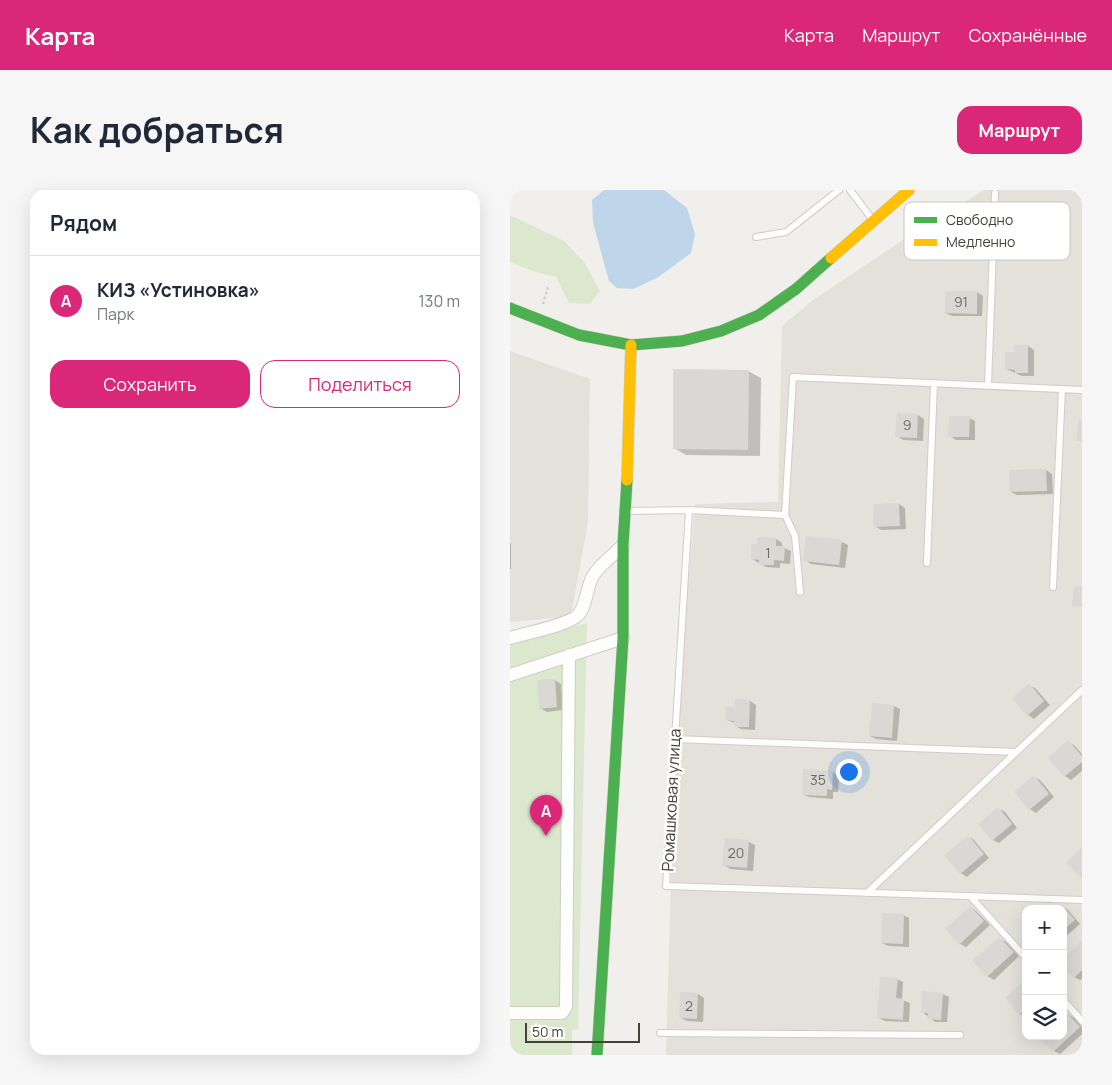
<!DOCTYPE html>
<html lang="ru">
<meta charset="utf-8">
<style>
body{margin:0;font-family:Manrope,sans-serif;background:#f6f6f7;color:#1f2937}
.controls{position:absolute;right:15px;bottom:15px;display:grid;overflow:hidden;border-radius:10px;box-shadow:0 5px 20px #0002}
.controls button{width:45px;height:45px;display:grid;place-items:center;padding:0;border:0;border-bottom:1px solid #e0e1e3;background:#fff;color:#1f2937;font:25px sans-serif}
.scale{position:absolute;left:15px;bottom:12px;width:115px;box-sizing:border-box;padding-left:5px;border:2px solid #454137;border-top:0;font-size:14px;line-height:18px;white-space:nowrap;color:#454137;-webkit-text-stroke:4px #fff;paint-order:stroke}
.you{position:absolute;left:338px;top:581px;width:18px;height:18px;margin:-12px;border:4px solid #fff;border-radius:50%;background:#1a73e8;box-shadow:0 0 0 8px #1a73e833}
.badge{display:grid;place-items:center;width:32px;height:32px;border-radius:50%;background:#db2777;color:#fff;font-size:16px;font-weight:700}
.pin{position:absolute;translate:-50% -41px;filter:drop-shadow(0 1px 2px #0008)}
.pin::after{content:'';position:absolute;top:26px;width:18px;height:15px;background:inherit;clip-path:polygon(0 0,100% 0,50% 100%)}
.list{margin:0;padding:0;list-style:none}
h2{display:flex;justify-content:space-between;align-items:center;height:65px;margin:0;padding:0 20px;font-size:21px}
h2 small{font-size:16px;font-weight:400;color:#747a83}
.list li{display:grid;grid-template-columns:32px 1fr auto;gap:15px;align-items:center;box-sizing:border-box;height:90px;padding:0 20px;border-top:1px solid #e0e1e3}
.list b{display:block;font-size:19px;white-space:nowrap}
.list p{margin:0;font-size:16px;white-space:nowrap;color:#747a83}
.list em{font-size:16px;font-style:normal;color:#747a83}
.actions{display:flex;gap:10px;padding:15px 20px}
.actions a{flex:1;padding:11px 0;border:1px solid #db2777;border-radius:15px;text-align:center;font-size:18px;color:#db2777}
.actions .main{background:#db2777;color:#fff}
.icon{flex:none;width:28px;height:28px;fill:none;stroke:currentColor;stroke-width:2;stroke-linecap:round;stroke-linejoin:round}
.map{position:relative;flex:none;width:572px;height:865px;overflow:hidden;border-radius:15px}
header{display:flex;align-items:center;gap:30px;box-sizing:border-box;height:70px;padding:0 25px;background:#db2777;color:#fff}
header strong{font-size:24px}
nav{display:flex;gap:28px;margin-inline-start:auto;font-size:18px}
.intro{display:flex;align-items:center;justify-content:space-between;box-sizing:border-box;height:120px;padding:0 30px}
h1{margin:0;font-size:35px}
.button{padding:12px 22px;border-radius:15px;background:#db2777;color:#fff;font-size:18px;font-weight:700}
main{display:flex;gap:30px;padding:0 30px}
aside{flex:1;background:#fff;border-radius:15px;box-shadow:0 5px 20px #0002}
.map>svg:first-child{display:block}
</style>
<header>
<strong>Карта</strong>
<nav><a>Карта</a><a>Маршрут</a><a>Сохранённые</a></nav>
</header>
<div class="intro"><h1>Как добраться</h1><a class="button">Маршрут</a></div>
<main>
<aside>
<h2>Рядом<small></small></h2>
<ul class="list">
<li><span class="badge">A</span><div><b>КИЗ «Устиновка»</b><p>Парк</p></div><em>130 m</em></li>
</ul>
<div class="actions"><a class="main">Сохранить</a><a>Поделиться</a></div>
</aside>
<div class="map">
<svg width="572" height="865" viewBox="0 0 572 865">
<rect width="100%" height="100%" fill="#f0efeb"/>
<!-- residential -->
<path fill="#e3e1d9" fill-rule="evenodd" d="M474 0H572V865H156L165 549 185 314 268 312 272 136 303 110 393 50ZM516 719H553V846H516Z
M0 161 80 189 78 332 62 420 54 427 0 432Z"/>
<!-- green -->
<path fill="#dce8cd" d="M0 25 54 51 74 72 90 101 80 114 59 113 46 87 26 82 0 72Z
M77 433 68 839 62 840V865H0V454Z"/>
<!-- water -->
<path fill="#bfd6ea" d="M94 0H154L177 18 185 44 181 63 147 88 123 99 107 98 99 91 83 33 82 10Z"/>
<!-- shadow -->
<path fill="#0003" d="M467 102 473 106 472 126H442L436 123Z
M518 156 524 160V186H512L496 179 505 163Z
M238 181 251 188 250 266 176 265 164 258Z
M388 224 408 225 414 229 413 251 393 250 387 246Z
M459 228 465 231V250H446L440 246Z
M536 280 542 284 543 304 507 305 501 302Z
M389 314 395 318 396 339 371 340 365 336Z
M266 349 272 353V357L281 361 280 374 270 373V378L256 377 242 369 248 355Z
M332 352 338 355 335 378 301 374 295 370Z
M0 353 1 354V379H0Z
M45 490 51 494 53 520 37 522 30 518Z
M519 495 525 498 540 515 524 529 518 525 504 508Z
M240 511 246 515 245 540 231 539 225 536V533L217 530 226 518Z
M384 516 390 519 387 551 366 549 360 546Z
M558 552 564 555 572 564V581L561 590 555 586 539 568Z
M323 582 329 586 328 602H323V609L299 607 293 604Z
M524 587 530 590 544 607 526 623 520 619 506 602Z
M489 619 495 622 507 638 489 653 483 650Z
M458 646 464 650 479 668 457 687 451 683Z
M239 652 245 655 243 681 220 679 214 675Z
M552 716 558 720 570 734 553 749Z
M460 717 466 721 480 735 456 757 450 754 437 740Z
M393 725 399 728V757L378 756 372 753Z
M489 748 496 752 509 766 484 790 477 786Z
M572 752V789L570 790 564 787Z
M387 789 393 792 392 810 400 813 399 832 375 831 369 828Z
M516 791V827L510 824Z
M188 804 194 808 193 832 177 831 171 828Z
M432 804 439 807 437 832H425L412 822Z
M557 824 564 828 572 837V844L550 864 544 861 553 846Z"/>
<!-- building -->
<path fill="#d9d8d4" d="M435 101H467V124L435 123Z
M504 155H518V183H505V180L495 179V162H504Z
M163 179 239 180 238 260 163 259Z
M387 223 408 224 407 248 385 247Z
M439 226H460L459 247H438Z
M569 230 572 231V251H566Z
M536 279 537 301 500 302 499 280Z
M389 313 390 336 364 337 363 314Z
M296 346 332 350 329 375 293 371Z
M247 347 266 348V356H275L274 371 264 370V375H249V370L241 369V354H247Z
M564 396 572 397V417L562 416Z
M45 489 47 517 29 519 27 490Z
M519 493 534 511 517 526 502 508Z
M225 509 240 510 239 537H224V531L215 530 216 516 225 517Z
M362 513 384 515 382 548 359 546Z
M558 550 572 566V572L554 587 538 568Z
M293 579 323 581 322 600 317 599V606L292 605Z
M524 585 539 604 519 620 504 602Z
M488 617 502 634 482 651 468 634Z
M458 645 474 664 450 684 434 665Z
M215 648 239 650 237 678 212 676Z
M572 657V689L556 673Z
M552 715 565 730 553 740V719H548Z
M460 716 474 731 449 755 435 739Z
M372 723 394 724 393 754 371 753Z
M489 747 504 762 477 787 462 771Z
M572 750V780L564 788 553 777V769Z
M370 787 388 788 386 808 394 809 393 830 367 828Z
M516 789V819L509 825 495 808Z
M412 801 433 803 431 830 417 829 418 823H411Z
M170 802 188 803 187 829 169 828Z
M557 823 570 837 543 862 529 846H553V826Z"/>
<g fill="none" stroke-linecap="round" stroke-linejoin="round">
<defs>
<path id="lane" d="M340 0 362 29
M246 47 276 42 329 0
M478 196 485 3
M179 320 275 325 283 187 572 200
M118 321 179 320 156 696 572 710
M275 325 285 346 290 402
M417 373 424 193
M543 397 552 199
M165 549 506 562
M357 703 572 500
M460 706 516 768
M553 810 572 831
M150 843 450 845"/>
<path id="street" d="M0 448C16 443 55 436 67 426 77 417 76 398 83 386 89 375 104 365 113 355
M0 485 113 448
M0 823H52L56 817 59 465"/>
<path id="fast" d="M0 118 69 145 121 155 172 151 211 141 249 125 286 99 321 68
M87 865 113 448V355L117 290"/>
<path id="slow" d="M321 68 399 0
M117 290 121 155"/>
</defs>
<!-- lane casing -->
<use href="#lane" stroke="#cecdc9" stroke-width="8"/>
<!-- street casing -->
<use href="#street" stroke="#cecdc9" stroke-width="14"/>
<!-- fast casing -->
<use href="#fast" stroke="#ceccc2" stroke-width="12"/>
<!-- slow casing -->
<use href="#slow" stroke="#ceccc2" stroke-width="12"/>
<!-- path -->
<path stroke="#d1cecb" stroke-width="2.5" stroke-dasharray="2.5 2.5" stroke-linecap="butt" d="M33 114 38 97"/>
<!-- lane -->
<use href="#lane" stroke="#fdfdfc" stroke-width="6"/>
<!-- street -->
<use href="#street" stroke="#fdfdfc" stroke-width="12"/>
<!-- fast -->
<use href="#fast" stroke="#4caf50" stroke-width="11"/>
<!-- slow -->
<use href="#slow" stroke="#ffc107" stroke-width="11"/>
</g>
<g text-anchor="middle" stroke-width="5" stroke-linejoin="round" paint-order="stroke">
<!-- number labels -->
<g font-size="14" fill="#6b685f">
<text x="451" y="117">91</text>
<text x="397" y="240">9</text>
<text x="258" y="368">1</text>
<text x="308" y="595">35</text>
<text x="226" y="668">20</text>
<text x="179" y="821">2</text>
</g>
<!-- street labels -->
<g font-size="16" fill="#454137" stroke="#fff">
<text transform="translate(161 610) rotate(-87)" y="6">Ромашковая улица</text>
</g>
</g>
<!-- legend -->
<rect x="394" y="12" width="166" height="58" rx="8" fill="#fff" stroke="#c7c6c3" stroke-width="1"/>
<rect x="404" y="27" width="23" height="6" fill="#4caf50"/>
<rect x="404" y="49" width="23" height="7" fill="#ffc107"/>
<g font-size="14" fill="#454137">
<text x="436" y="35">Свободно</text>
<text x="436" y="57">Медленно</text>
</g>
</svg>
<div class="controls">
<button>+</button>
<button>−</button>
<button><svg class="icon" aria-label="layers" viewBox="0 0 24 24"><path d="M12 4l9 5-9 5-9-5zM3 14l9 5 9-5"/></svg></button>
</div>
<div class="scale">50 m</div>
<div class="you"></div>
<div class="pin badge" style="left:36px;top:646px">A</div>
</div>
</main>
